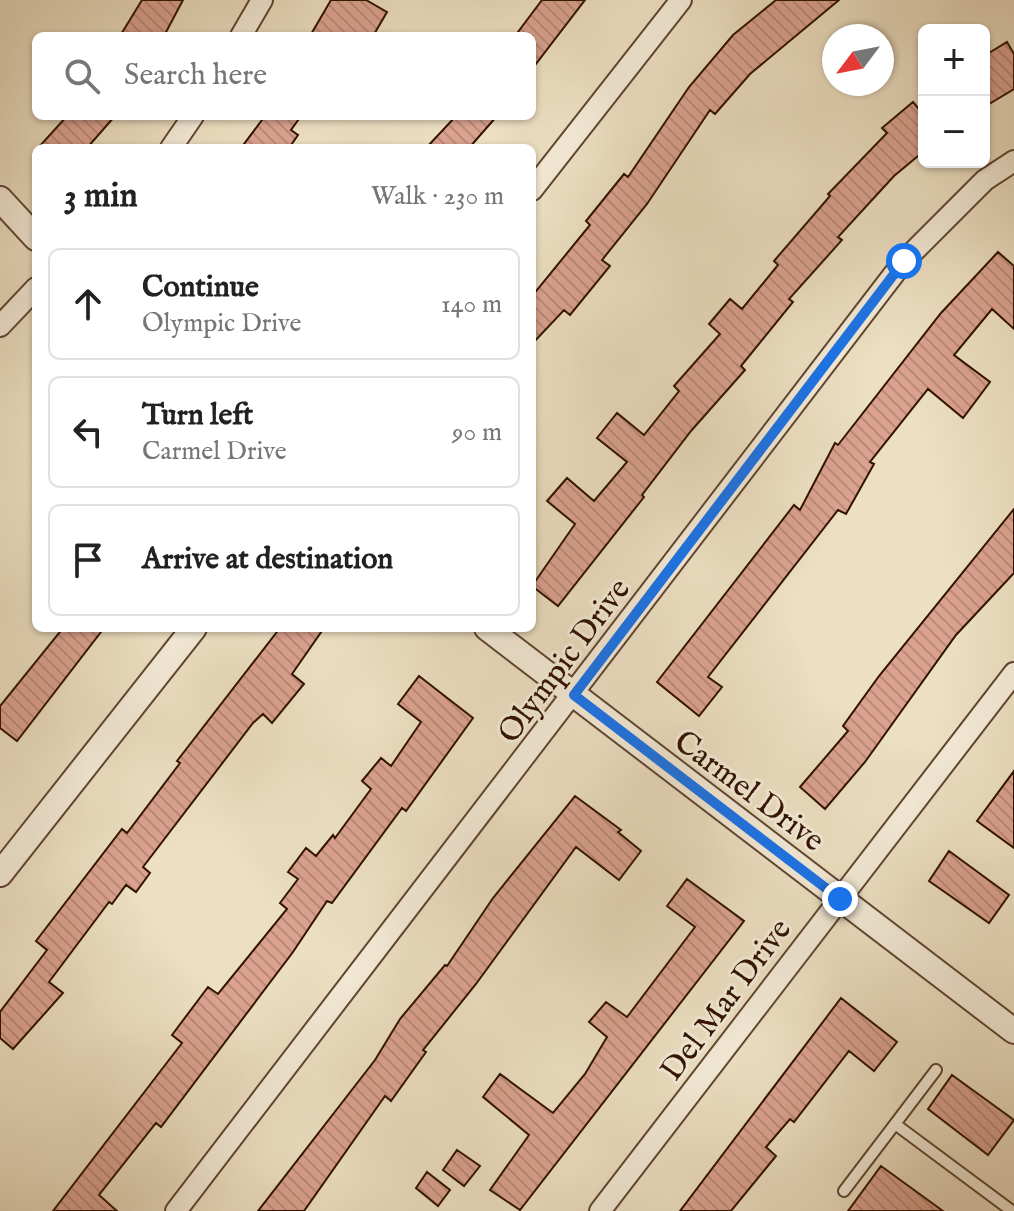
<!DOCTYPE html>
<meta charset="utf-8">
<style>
body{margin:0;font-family:"IM FELL English",serif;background:#f6f6f6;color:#222}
.controls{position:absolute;right:24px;top:24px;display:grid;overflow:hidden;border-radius:12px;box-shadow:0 2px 6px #0004}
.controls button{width:72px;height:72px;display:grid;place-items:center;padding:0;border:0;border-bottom:2px solid #e0e0e0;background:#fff;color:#222;font:40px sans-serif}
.compass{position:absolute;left:822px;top:24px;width:72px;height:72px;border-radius:50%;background:#fff;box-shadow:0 2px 6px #0004;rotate:238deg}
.stop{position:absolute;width:24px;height:24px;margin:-18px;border:6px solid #1a73e8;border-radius:50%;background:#fff}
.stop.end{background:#1a73e8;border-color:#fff;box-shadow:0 2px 8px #0008}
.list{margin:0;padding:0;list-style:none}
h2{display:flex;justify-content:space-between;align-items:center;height:104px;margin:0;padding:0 32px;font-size:34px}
h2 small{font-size:26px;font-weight:400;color:#767676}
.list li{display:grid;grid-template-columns:52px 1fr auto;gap:24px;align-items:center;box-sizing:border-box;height:112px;margin:0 16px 16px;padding:0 16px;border:2px solid #e0e0e0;border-radius:12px}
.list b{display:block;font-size:30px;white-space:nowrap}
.list p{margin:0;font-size:26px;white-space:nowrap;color:#767676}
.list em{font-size:26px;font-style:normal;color:#767676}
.icon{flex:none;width:44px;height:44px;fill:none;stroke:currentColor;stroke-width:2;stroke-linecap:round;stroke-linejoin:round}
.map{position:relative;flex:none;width:1014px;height:1211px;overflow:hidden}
.search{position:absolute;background:#fff;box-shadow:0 2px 6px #0004;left:32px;top:32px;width:504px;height:88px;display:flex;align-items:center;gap:20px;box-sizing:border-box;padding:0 28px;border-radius:12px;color:#767676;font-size:30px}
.panel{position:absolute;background:#fff;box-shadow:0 2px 6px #0004;left:32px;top:144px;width:504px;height:488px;border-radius:12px}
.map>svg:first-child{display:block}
</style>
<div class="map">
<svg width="1014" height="1211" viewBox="0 0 1014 1211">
<defs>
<pattern id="building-back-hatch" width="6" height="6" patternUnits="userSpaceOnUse" patternTransform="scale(2)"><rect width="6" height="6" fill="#daa28f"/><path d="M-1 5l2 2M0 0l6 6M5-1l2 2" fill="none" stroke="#bc8a7a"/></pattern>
</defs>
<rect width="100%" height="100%" fill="#ecdfc2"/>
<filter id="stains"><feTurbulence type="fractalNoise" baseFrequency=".0025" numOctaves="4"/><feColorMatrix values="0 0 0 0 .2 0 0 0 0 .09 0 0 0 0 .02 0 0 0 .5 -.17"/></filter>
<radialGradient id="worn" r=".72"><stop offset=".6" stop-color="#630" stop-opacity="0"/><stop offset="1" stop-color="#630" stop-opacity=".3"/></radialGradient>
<!-- building -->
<path fill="url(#building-back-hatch)" stroke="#311200" stroke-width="2" d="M142 0H183L164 36H120Z
M331 0H366L387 12 373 36H310Z
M542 0H585L532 69V36H515Z
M776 0H839L750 74 715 114 710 110 647 204 602 260 610 266 570 315 564 310 532 344V296L590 225 586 221 624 174 628 177 689 87 733 35Z
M1007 42 1014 54V89L984 107V56Z
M913 102 924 115V151L894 176 838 237 842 240 789 299 793 302 741 366 745 370 691 431 642 495 644 497 558 606 532 586 575 524 547 501 567 478 594 501 627 462 597 438 617 413 644 435 679 391 674 386 720 334 709 324 730 299 742 309 778 265 774 261 830 196 828 194 887 133 882 128Z
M67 116H115L87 148H38Z
M265 116H301L291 130 298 135 289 148H241Z
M456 116H497L469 148H426Z
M998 252 1014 266V329L992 309 954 355 990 382 963 418 928 389 870 462 874 464 846 514 838 510 708 677 722 687 699 716 657 682 794 505 800 510 835 443 838 445 941 313Z
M1014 509V573L956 635 865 762 825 809 800 787 848 731 843 726 879 676Z
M63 628H104L17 741 0 728V706Z
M280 628H324L292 674 304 684 272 723 263 714 253 723 143 867 150 873 136 892 126 885 112 904 109 902 49 982 63 993 13 1049 0 1038V1012L47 950 36 941 122 829 127 833 180 763 177 761Z
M419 676 473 718 406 811 402 808 332 903 327 901 293 952 161 1127 156 1123 99 1195 117 1211H53L182 1043 172 1035 208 987 218 994 287 909 280 903 298 879 288 872 306 848 316 856 333 835 335 838 371 789 362 781 381 758 391 766 421 722 398 704Z
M1014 771V848L977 821Z
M575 796 621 830 618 832 641 851 619 880 576 847 476 984 423 1050 426 1052 391 1101 385 1096 304 1211H258L375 1060 400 1019 445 965 447 966 493 898Z
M949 851 1009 895 989 923 929 881Z
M687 879 744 921 520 1210 490 1190 529 1135 483 1097 500 1074 553 1113 585 1074 607 1037 589 1022 606 1002 627 1017 695 927 667 906Z
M841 998 897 1042 874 1071 849 1051 794 1122 790 1119 766 1147 776 1156 731 1211H680Z
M952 1075 1014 1120 988 1155 928 1109Z
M457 1150 480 1166 464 1186 443 1170Z
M881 1166 943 1211H848Z
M427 1172 450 1190 438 1206 416 1188Z"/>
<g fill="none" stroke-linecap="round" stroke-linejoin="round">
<defs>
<path id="service" d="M895 1124 936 1070
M844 1191 895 1124 1012 1211"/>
<path id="minor" d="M241 36 262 0
M171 148 193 116
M532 190 681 0
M0 326 36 288
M176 1211 904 261 985 180 1014 161
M600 1211 1014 673"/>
<path id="tertiary" d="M0 199 36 238
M487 628 1014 1031
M0 874 194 628"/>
</defs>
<!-- service casing -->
<use href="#service" stroke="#604530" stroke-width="14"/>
<!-- minor casing -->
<use href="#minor" stroke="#604530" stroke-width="24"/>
<!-- tertiary casing -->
<use href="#tertiary" stroke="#604530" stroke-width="28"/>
<!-- service -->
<use href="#service" stroke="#f3ead7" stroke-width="10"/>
<!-- minor -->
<use href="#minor" stroke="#f3ead7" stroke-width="20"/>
<!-- tertiary -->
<use href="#tertiary" stroke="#f3ead7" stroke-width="24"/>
</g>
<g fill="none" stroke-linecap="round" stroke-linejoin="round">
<!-- route -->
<path stroke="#1a73e8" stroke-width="10" d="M840 899 574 695 904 261"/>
</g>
<g text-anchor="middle" stroke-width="6" stroke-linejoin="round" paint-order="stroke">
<!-- street labels -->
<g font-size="32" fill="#311200" stroke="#f3ead7">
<text transform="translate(563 660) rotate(-53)" y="11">Olympic Drive</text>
<text transform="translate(750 790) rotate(37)" y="11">Carmel Drive</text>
<text transform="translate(725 999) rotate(-53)" y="11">Del Mar Drive</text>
</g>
</g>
<rect width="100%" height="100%" filter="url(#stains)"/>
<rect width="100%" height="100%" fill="url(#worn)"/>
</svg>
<div class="controls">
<button>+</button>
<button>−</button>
</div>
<svg class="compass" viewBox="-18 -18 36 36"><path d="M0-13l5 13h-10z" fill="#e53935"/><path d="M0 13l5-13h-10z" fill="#767676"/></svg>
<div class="stop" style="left:904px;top:261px"></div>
<div class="stop end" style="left:840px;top:899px"></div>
<div class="search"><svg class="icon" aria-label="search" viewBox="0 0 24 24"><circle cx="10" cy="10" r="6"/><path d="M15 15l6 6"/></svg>Search here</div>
<section class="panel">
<h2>3 min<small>Walk · 230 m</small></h2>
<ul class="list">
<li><svg class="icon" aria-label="ahead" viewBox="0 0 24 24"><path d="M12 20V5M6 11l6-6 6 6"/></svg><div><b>Continue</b><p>Olympic Drive</p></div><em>140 m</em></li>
<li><svg class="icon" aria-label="left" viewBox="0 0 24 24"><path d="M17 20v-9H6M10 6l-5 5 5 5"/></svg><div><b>Turn left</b><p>Carmel Drive</p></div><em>90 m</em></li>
<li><svg class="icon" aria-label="arrive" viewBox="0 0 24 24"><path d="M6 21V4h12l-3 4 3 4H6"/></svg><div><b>Arrive at destination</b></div></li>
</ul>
</section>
</div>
